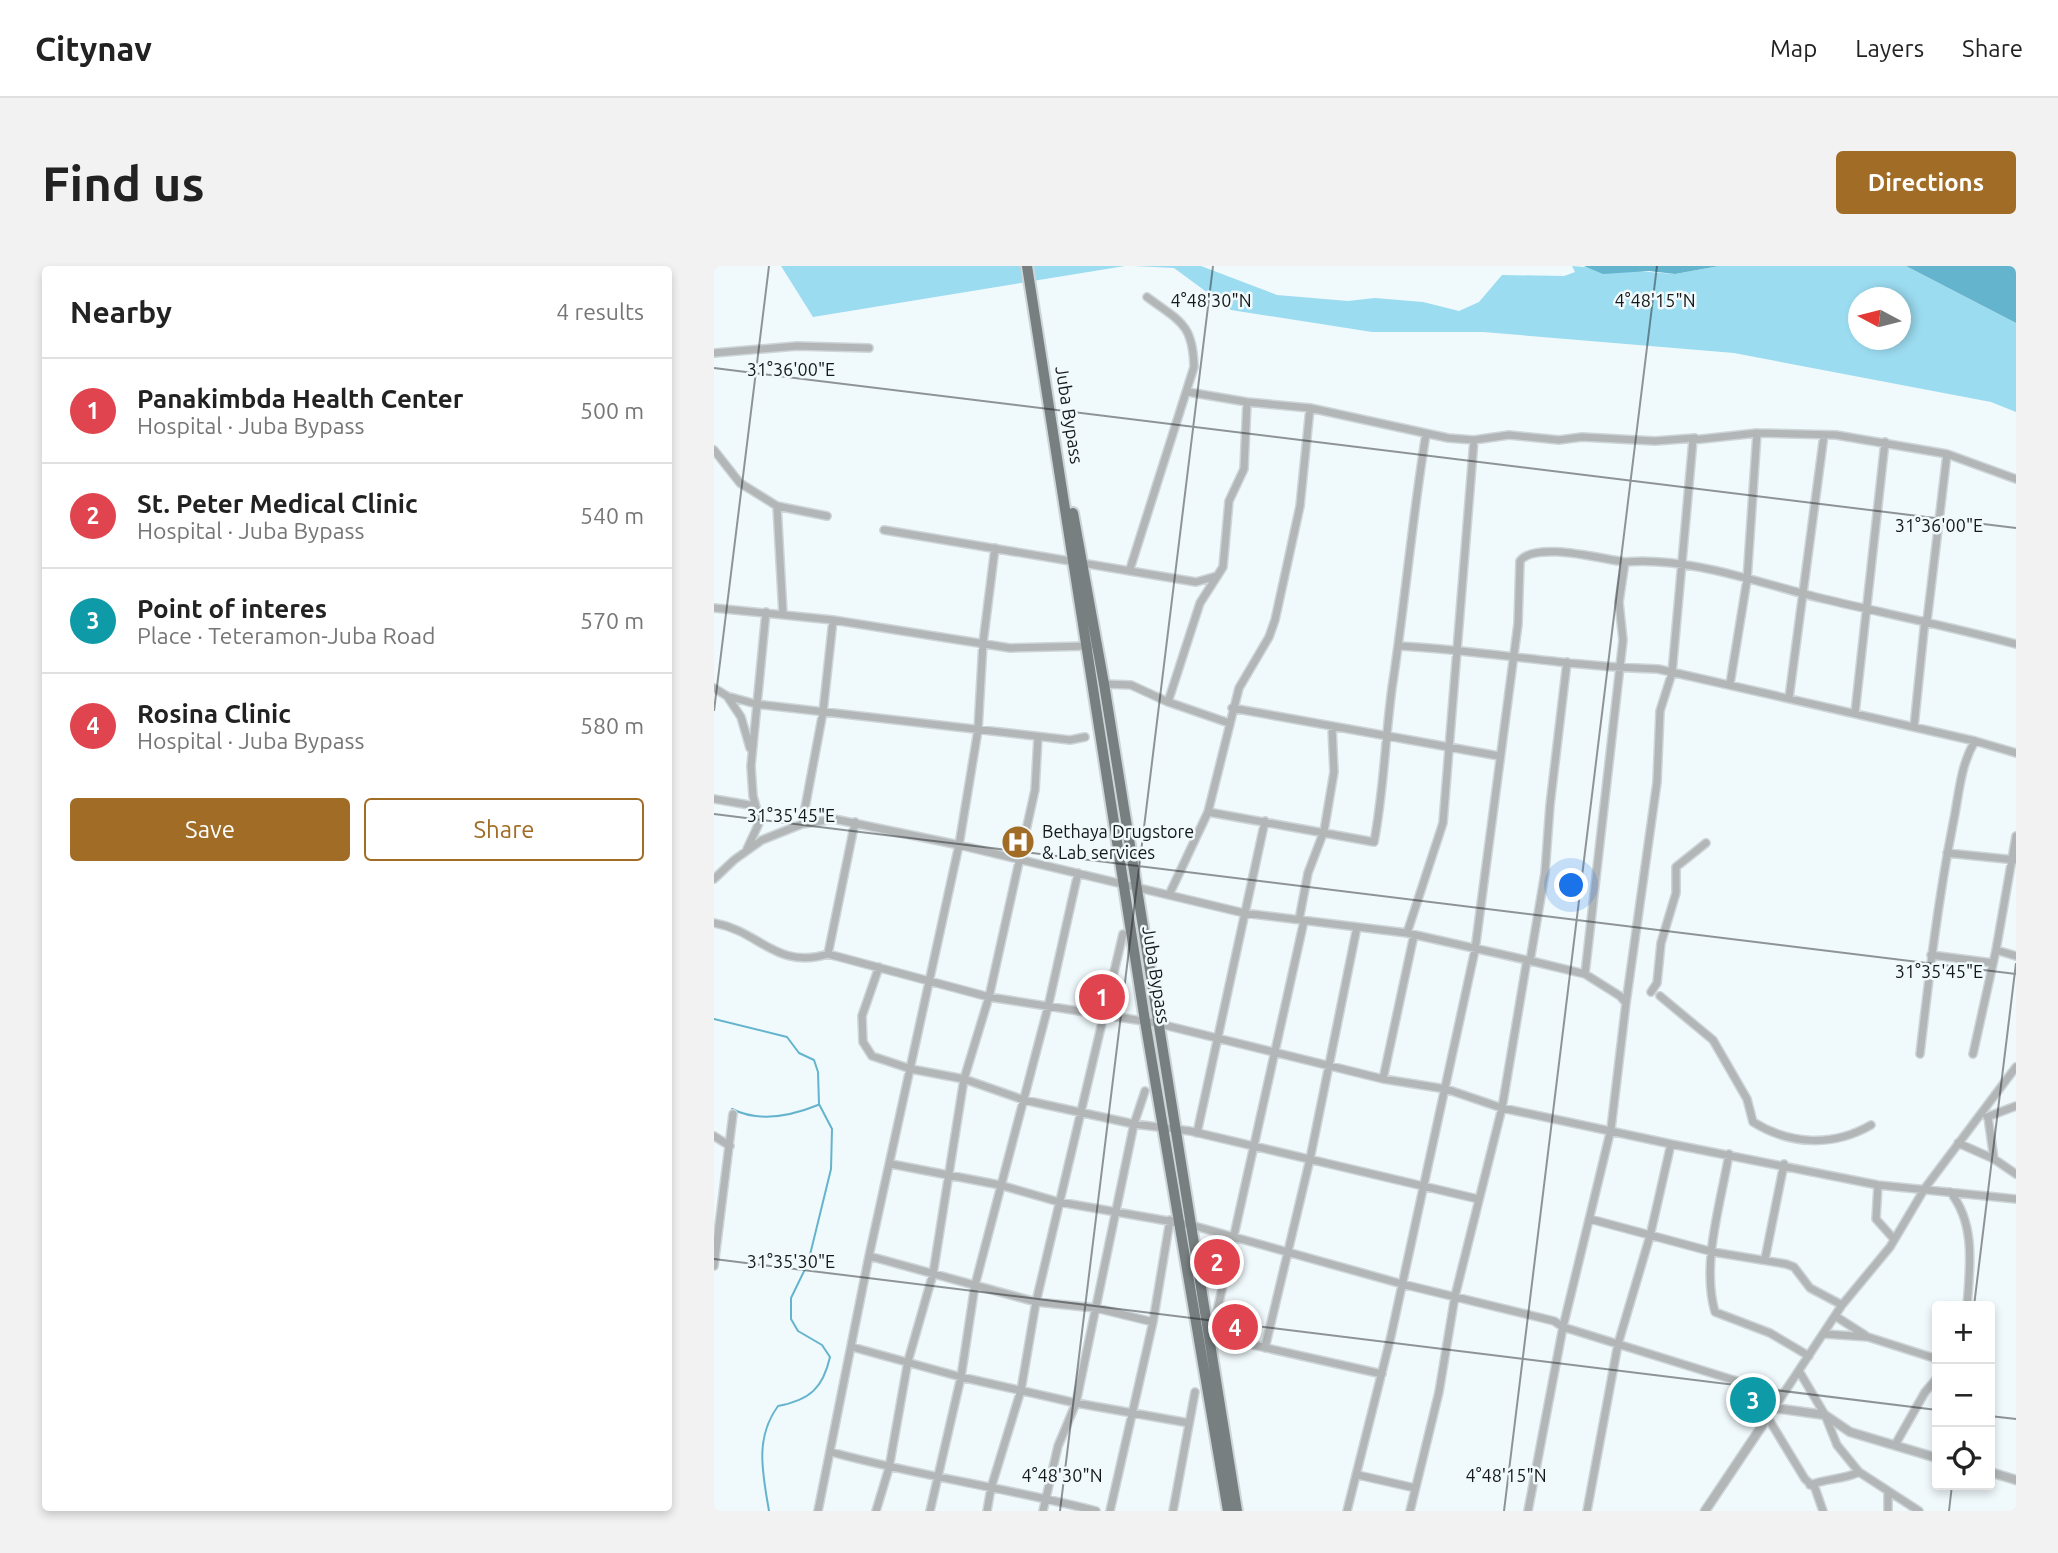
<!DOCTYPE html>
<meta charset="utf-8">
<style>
body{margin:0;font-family:Ubuntu,sans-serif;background:#f2f2f2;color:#222}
.controls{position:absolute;right:21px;bottom:21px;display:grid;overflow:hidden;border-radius:7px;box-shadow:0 4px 10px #0003}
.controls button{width:63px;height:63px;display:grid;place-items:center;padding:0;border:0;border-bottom:2px solid #e0e0e0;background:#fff;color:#222;font:35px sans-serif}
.compass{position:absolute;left:1134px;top:21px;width:63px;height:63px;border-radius:50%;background:#fff;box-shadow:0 4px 10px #0003;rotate:277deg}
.you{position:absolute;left:858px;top:620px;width:24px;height:24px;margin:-18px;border:5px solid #fff;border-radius:50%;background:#1a73e8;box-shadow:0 0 0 10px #1a73e833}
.badge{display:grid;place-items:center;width:46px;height:46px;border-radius:50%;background:#a16c25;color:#fff;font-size:23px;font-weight:700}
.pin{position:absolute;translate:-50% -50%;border:4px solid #fff;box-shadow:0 2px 7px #0006}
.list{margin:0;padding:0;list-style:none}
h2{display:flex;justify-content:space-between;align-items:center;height:91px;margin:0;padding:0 28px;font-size:30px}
h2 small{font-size:23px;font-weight:400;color:#767676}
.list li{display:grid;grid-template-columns:46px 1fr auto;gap:21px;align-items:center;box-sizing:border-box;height:105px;padding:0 28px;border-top:2px solid #e0e0e0}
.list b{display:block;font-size:26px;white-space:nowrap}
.list p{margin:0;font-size:23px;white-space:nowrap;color:#767676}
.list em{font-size:23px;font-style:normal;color:#767676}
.actions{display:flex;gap:14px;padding:21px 28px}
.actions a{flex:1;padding:16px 0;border:2px solid #a16c25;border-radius:7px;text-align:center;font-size:24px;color:#a16c25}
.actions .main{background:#a16c25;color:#fff}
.icon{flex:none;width:38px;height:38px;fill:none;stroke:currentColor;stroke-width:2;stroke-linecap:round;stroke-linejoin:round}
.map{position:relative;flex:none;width:1302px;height:1245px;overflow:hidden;border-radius:7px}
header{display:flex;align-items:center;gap:42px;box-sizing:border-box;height:98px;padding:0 35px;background:#fff;border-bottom:2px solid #e0e0e0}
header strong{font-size:33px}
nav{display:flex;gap:38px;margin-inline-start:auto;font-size:24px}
.intro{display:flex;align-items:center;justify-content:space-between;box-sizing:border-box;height:168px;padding:0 42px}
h1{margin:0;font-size:49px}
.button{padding:18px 32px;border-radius:7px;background:#a16c25;color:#fff;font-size:24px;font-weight:700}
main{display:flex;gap:42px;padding:0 42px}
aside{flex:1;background:#fff;border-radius:7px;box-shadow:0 4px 10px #0003}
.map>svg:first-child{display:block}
</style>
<header>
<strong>Citynav</strong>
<nav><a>Map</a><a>Layers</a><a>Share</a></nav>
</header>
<div class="intro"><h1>Find us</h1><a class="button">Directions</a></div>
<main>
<aside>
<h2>Nearby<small>4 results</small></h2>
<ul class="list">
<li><span class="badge" style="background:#e0444e">1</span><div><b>Panakimbda Health Center</b><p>Hospital · Juba Bypass</p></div><em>500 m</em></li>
<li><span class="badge" style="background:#e0444e">2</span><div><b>St. Peter Medical Clinic</b><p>Hospital · Juba Bypass</p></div><em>540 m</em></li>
<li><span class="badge" style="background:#0f9aa8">3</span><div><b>Point of interes</b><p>Place · Teteramon-Juba Road</p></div><em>570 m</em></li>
<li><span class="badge" style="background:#e0444e">4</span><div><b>Rosina Clinic</b><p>Hospital · Juba Bypass</p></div><em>580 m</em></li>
</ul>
<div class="actions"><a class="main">Save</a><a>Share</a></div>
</aside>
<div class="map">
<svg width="1302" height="1245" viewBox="0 0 1302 1245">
<rect width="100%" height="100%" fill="#f0f9fc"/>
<!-- green -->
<path fill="#9cdcf1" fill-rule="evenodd" d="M67 0H411L99 51Z
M420 0H487L563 29 634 35 661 32 709 36 745 45 765 36 788 9 850 10 861 6 858 0 961 8 1005 0H1192L1302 57V146L1277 136 1020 87 769 66H658L517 44 460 2ZM1144 32H1186V74H1144Z"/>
<!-- water -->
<path fill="#63b4cc" d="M870 0H1005L961 8 935 5 889 8Z
M1192 0H1302V57Z"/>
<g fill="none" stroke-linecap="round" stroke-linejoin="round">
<!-- stream -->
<path stroke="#63b4cc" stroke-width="2" d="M0 753 73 771 85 787 100 794 104 806 105 838 118 863 117 903 94 997 77 1032V1053L84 1065 108 1079 116 1091C109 1122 96 1134 64 1140 40 1173 49 1208 55 1245
M18 843C46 857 77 850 104 839"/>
<defs>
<path id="minor" d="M0 87 83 80 155 82
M474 126 533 136 596 142 734 172 760 174 795 169 845 174 868 171 941 175 981 172
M0 184 26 217 63 240 69 348
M63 240 113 250
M170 264 482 316 503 310
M416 303 480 101C479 57 465 55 433 31
M0 342 119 354 296 382 376 380
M1213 355 1233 188
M687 380C773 385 858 401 944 403L1261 475 1302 487
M390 418 417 419 454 436 515 457
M1016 418 1033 314 1043 167
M0 422 13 430 42 438 356 474 371 471
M13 430 27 451 36 482
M1075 432 1110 169
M454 436 486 337 509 301 515 235 530 203 533 136
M518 442 785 490
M1141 447 1171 176
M1200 461 1211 354
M0 533 41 540
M494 546 660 576C670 524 671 474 678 422 691 338 698 253 712 168
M88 558 109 446 119 354
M33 583 46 555 39 530 37 500 52 346
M1233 587 1302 594
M0 613 20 594 48 574 88 558 120 553 245 579 530 647 693 667 813 694 871 708 906 730 912 737 897 863 849 1061 814 1245
M455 629 494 546 525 422 555 371 561 354 586 240 596 142
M585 654 594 607 610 565 620 506 618 461
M0 657C46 665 62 704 114 688L275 731 442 757 669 813 732 823 788 842 957 878 1164 919 1302 933
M693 667 729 557 760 174
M1282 684 1302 690
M114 688 141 556
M1217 689 1279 697
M816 695 831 607 836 539 853 396
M165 701 148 750 149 776 158 790 197 803 250 813 310 834 420 858 476 865 764 933
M871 708 909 374 905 336 911 296C974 290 1048 318 1110 333 1174 348 1238 361 1302 378
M937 726 943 717 947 677 962 627V601L992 577
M946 730 999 774 1033 833 1039 856C1076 879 1119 881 1157 859
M912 737 943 516 946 445 958 407 979 174 1043 167 1122 169 1233 188 1302 213
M1206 788C1215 711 1224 634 1239 558 1245 529 1246 500 1261 475
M1259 788 1282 684 1302 570
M669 813 700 669
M1273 851 1302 840
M1274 851 1280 893
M483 867 551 555
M0 870 16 880
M1244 877 1280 893 1302 908
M1015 888C1007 937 987 997 1001 1046L1056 1067 1095 1090
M177 898 286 919 345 936 477 959 688 1018 840 1055 849 1061 1068 1129
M1164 919 1162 953 1179 972
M1236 926C1262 957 1256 1002 1253 1040
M876 953 999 986 1072 998 1080 1001 1096 1022 1128 1039
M155 990 322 1036 382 1042 439 1056
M1051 993 1070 898
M0 1000 19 848
M1121 1050 1151 1069
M498 1068 590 655
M1111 1068 1154 1071 1223 1093
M495 1069 668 1108
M138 1081 247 1111 362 1137 475 1157
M551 1082 596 893 643 661
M1085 1105 1111 1149 1123 1179 1145 1206 1205 1245
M1060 1142 1128 1039 1176 981 1211 922 1302 801
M1054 1152 1091 1213 1101 1222 1109 1245
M1181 1179 1211 1126 1223 1112
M117 1186C204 1210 294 1222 382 1245
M644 1209 701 1222
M1096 1219C1113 1212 1129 1214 1145 1206
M104 1245 155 990 245 579 264 464 269 377 281 282
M162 1245 175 1202 194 1095 219 1008 250 813 275 731 321 524 324 471
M216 1245 247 1111 261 1019 334 741 364 607
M273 1245 277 1222 307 1124 322 1036 409 668
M329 1245 344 1180 362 1137 420 858 431 825
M396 1245 439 1056 456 954
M459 1245 481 1126
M633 1245 677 1070 761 684 804 358 806 295C821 275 887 293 911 296
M696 1245 725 1126 741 1030 788 842 813 694
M873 1245 904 1078 936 970 957 878
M1174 1245V1226"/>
<path id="tertiary" d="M1276 1206 1302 1214
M991 1245 1060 1142 1111 1149 1136 1166 1223 1192"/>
<path id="primary" d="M313 0 431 755 514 1245
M359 247 390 418 523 1245"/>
</defs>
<!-- minor casing -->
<use href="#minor" stroke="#cdd5d8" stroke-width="10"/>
<!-- tertiary casing -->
<use href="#tertiary" stroke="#cdd5d8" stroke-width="11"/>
<!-- primary casing -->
<use href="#primary" stroke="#cdd5d8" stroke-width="14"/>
<!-- minor -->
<use href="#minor" stroke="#b2b6b7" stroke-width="7"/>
<!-- tertiary -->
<use href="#tertiary" stroke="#b2b6b7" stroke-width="8"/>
<!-- primary -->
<use href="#primary" stroke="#787f81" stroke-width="10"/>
</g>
<!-- ticks -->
<path fill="none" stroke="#16191a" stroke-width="2" stroke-opacity="0.45" d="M0 102 1302 262M0 445 55 0M0 548 1302 708M0 993 1223 1144M1260 1040 1302 697M1276 1150 1302 1153M346 1245 499 0M790 1245 943 0M1235 1245 1238 1219"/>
<!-- icons -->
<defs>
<symbol id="hospital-disc" viewBox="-11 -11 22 22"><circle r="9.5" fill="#a16c25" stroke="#f0f9fc"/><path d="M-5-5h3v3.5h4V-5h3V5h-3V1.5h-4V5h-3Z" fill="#fff"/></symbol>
</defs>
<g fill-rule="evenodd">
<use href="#hospital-disc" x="285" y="557" width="38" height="38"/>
</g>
<g text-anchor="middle" stroke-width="5" stroke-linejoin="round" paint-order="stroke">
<!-- street labels -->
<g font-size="18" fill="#16191a" stroke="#f0f9fc">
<text transform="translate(355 149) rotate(81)" y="6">Juba Bypass</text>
<text transform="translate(442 709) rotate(81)" y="6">Juba Bypass</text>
</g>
<!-- poi labels -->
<g font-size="18" fill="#16191a" stroke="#f0f9fc" text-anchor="start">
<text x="328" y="572">Bethaya Drugstore<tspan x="328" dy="21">&amp; Lab services</tspan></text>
</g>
</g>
<g font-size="18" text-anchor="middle" fill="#16191a" stroke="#f0f9fc" stroke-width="5" stroke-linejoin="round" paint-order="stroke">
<text x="497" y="41">4°48'30"N</text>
<text x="941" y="41">4°48'15"N</text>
<text x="77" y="110">31°36'00"E</text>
<text x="1225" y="266">31°36'00"E</text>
<text x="77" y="556">31°35'45"E</text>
<text x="1225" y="712">31°35'45"E</text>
<text x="77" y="1002">31°35'30"E</text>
<text x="348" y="1216">4°48'30"N</text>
<text x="792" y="1216">4°48'15"N</text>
</g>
</svg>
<div class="controls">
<button>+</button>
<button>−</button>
<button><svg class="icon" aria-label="locate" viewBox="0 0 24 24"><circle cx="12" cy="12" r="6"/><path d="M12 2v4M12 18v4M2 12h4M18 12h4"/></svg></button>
</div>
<svg class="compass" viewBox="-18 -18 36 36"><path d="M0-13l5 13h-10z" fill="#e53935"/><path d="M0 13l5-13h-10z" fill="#767676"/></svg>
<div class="you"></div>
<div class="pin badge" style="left:388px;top:731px;background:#e0444e">1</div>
<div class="pin badge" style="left:503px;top:996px;background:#e0444e">2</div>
<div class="pin badge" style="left:1039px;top:1134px;background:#0f9aa8">3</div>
<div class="pin badge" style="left:521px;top:1061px;background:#e0444e">4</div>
</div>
</main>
